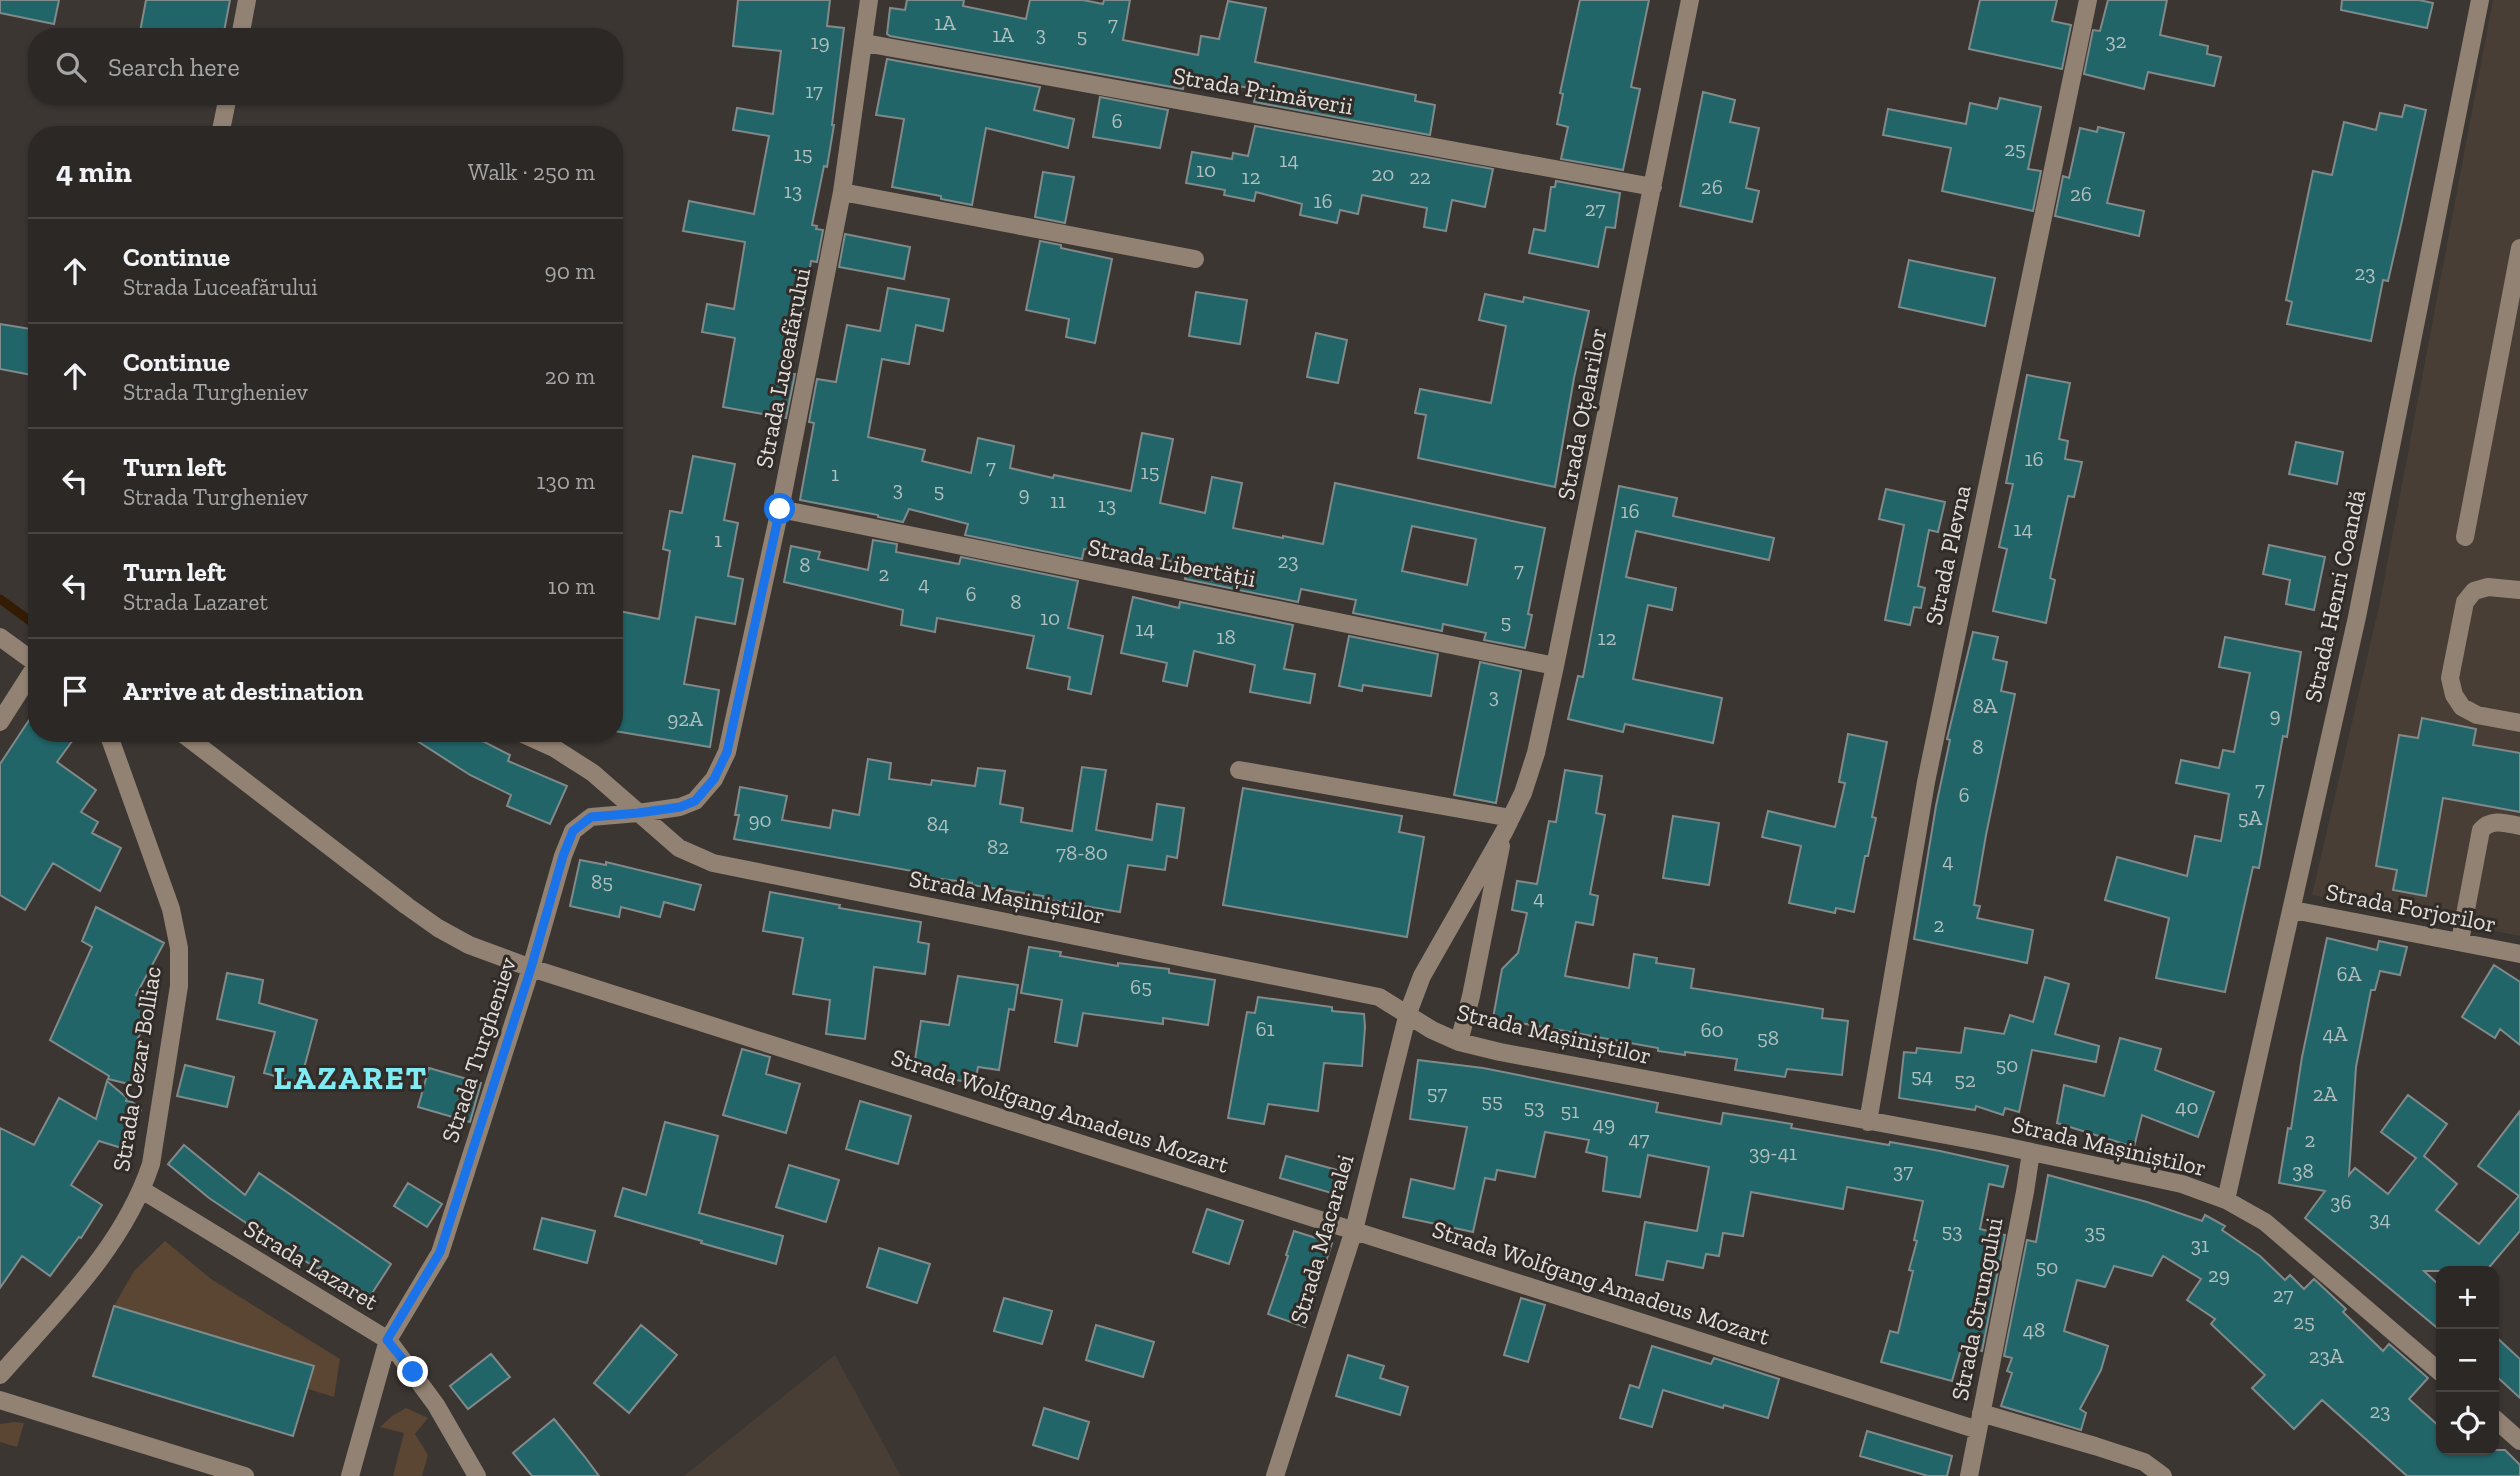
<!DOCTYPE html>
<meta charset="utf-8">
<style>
body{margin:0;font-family:"Zilla Slab",serif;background:#34302e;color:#f1f3f6}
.controls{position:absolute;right:21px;bottom:21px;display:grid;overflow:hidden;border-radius:14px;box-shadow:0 2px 5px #0004}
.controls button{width:63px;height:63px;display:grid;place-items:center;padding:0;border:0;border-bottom:2px solid #484443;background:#2c2826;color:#f1f3f6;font:35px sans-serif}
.stop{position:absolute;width:21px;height:21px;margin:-16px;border:5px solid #1a73e8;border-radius:50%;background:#fff}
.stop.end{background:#1a73e8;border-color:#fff;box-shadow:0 2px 7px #0008}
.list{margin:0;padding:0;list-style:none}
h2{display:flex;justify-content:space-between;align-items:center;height:91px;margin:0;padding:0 28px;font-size:30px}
h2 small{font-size:23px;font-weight:400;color:#a6a6a7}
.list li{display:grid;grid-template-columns:46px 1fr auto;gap:21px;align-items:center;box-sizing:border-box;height:105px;padding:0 28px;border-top:2px solid #484443}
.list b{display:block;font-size:26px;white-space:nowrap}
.list p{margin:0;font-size:23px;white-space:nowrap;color:#a6a6a7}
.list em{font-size:23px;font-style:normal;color:#a6a6a7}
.icon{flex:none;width:38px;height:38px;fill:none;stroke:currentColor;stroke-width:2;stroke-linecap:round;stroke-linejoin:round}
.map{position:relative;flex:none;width:2520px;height:1476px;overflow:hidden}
.search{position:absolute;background:#2c2826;box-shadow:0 2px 5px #0004;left:28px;top:28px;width:595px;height:77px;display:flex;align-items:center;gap:18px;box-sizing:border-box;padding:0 24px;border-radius:28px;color:#a6a6a7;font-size:26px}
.panel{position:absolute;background:#2c2826;box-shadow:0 2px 5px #0004;left:28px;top:126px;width:595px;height:616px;border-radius:28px}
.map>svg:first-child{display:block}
</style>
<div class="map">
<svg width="2520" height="1476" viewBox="0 0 2520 1476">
<rect width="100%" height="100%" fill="#3b3632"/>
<!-- built -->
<path fill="#483e35" d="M2493 0H2520V936L2312 895 2380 602Z
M835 1355 901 1476H684Z"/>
<!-- green -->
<path fill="#5a4632" d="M165 1241 211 1279 340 1359 334 1397 308 1389 314 1366 114 1306 134 1271Z
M406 1408 428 1418 415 1434 428 1455 422 1476H393L404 1433 380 1427 392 1416Z
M14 1422 24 1423 17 1447 0 1442V1424Z"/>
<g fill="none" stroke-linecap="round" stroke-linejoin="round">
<!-- stream -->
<path stroke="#341c03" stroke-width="9" d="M0 599 37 626"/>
</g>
<!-- building -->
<path fill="#226569" stroke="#818a8a" stroke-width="2" fill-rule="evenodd" d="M0 0H59L54 24 0 13Z
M146 0H230L223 37H139Z
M738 0H830L827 26 844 28 832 125H834L827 167 824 166 812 225 817 226 816 229 823 230 817 262 811 261 803 312 794 311 783 372 795 374 786 418 723 407 735 338 702 332 707 304 734 309 745 242 683 231 689 201 754 214 769 136 733 130 737 108 773 114 781 51 733 46Z
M907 0H964L963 6 1026 19 1030 0H1083L1103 4 1104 0H1130L1123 40 1198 55 1201 36 1219 39 1228 1 1266 8 1255 62 1416 95 1415 101 1435 105 1430 135 1254 102 1257 89 1185 78 1183 89 890 36 887 34 890 8 905 10Z
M1580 0H1649L1631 87 1640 89 1623 170 1561 159 1568 127 1557 124 1563 94 1560 93Z
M1980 0H2057L2052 21 2071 25 2062 69 1969 49Z
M2108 0H2167L2160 35 2208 46 2207 54 2221 57 2214 86 2148 72 2144 89 2084 74 2093 30 2100 31Z
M2342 0H2419L2433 3 2427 28 2341 10Z
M887 59 1040 87 1034 110 1074 119 1068 148 986 128 972 205 941 199V196L892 187 904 119 876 115Z
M1703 92 1735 100 1730 122 1759 128 1746 188 1759 191 1752 222 1680 206Z
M1100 97 1168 110 1160 148 1093 137Z
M2000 98 2041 107 2028 169 2041 171 2033 211 1942 191 1951 148 1883 135 1888 109 1966 124 1970 103 1997 109Z
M2405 105 2426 110 2401 225 2388 281 2383 280 2371 341 2287 324 2292 302 2286 300 2313 171 2332 175 2344 122 2376 130 2380 113 2402 117Z
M1255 126 1493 169 1485 207 1452 200 1446 231 1424 227 1427 208 1362 195 1358 214 1340 210 1337 223 1300 215 1302 204 1256 192 1254 201 1224 195 1225 190 1186 183 1192 152 1232 159 1233 153 1248 156Z
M2098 127 2124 133 2107 203 2144 211 2139 236 2055 216 2063 176 2069 178 2080 128 2097 132Z
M1043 172 1074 177 1065 223 1035 217Z
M1556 181 1620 193 1615 228 1606 227 1598 267 1529 253 1534 229 1545 231 1551 187H1555Z
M845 234 910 247 904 279 839 267Z
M1040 241 1061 245V248L1112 259 1095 343 1066 337 1069 319 1026 310Z
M1909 260 1995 278 1985 326 1899 307Z
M888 288 949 299 943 331 916 325 909 364 882 359 868 437 925 450 922 461 971 473 978 438 1014 446 1010 468 1053 478 1054 475 1131 491 1142 433 1173 439 1160 503 1205 513 1212 477 1242 483 1233 528 1283 538V536L1323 544 1335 483 1545 528 1528 614 1532 615 1525 648 1484 640 1486 633 1443 624 1442 631 1353 613 1356 600 1301 589 1298 602 1185 579 1188 565 1142 555 1141 561 1084 549 1082 559 965 535 968 524 909 509 903 522 878 517V515L800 500 814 423 809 422 817 379 836 382 847 325 880 331ZM1412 526 1476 539 1467 585 1402 571Z
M1196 292 1247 300 1240 344 1189 336Z
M1485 294 1523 302 1524 297 1589 311 1574 378 1555 487 1418 458 1426 415 1415 413 1420 389 1491 403 1506 326 1479 320Z
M0 324 37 330V376L0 369Z
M1316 333 1347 340 1338 383 1307 377Z
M2027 375 2070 383 2059 439 2068 441 2065 459 2082 462 2074 497 2068 496 2050 578 2055 580 2046 623 1993 611 2007 549 1999 547 2013 484 2006 483Z
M2296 442 2343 452 2337 484 2289 474Z
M693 456 735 464 724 520 738 523 728 576 743 579 735 624 696 617 684 684 719 690 710 747 614 731V610L659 619 670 551 663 549 670 511 682 513Z
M1619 486 1677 498 1673 516 1774 538 1769 560 1636 531 1626 577 1676 588 1672 610 1648 605 1633 679 1722 698 1713 743 1625 724 1623 732 1568 719 1578 676 1583 677Z
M1886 489 1945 502 1938 532 1929 530 1918 586 1925 588 1921 608 1914 607 1910 625 1885 620 1904 525 1879 519Z
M873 540 897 544 896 552 959 564 961 557 1078 581 1068 628 1103 636 1091 694 1068 689 1070 677 1027 668 1034 636 937 618 935 632 901 625 903 610 784 582 791 546 820 552 818 559 868 570Z
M2269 545 2325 557 2314 610 2286 604 2290 580 2263 574Z
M1133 597 1179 608 1180 602 1293 625 1284 669 1315 674 1310 703 1250 692 1255 665 1194 651 1187 686 1163 681 1167 663 1121 653Z
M1973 632 1998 637 1993 659 2007 662 2001 691 2015 694 1986 835 1974 905 1980 906 1977 918 2033 930 2027 963 1914 939 1936 806 1950 740 1947 739Z
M1349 636 1438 654 1431 696 1363 685 1362 691 1339 686Z
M2225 637 2301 652 2287 737 2283 736 2259 868 2253 867 2225 992 2156 978 2169 918 2105 900 2117 857 2187 876 2195 836 2221 841 2229 794 2176 783 2181 760 2219 768 2223 750 2234 752 2250 673 2219 667Z
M1480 662 1521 671 1496 803 1454 795Z
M37 708V733H78L57 762 96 790 81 812 98 822 92 833 121 848 100 891 53 863 25 910 0 895V764Z
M2422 718 2476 729 2473 745 2520 753V812L2443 798 2426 896 2393 890 2397 870 2376 866 2399 735 2418 738Z
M405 733H467L510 755 508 761 567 786 550 824 507 806 511 795 470 775Z
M1848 734 1887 742 1872 817 1876 818 1868 856H1865L1854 912 1836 908 1835 913 1789 903 1801 846 1762 837 1768 811 1835 827 1845 783 1839 782Z
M868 759 891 763 889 779 931 785 932 780 975 786 978 768 1005 771 1000 804 1023 808 1021 822 1072 831 1082 767 1106 770 1096 830 1152 840 1157 804 1184 808 1177 858 1167 856 1165 870 1128 865 1120 912 1043 899V896L972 885V883L918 876V872L734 839 739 815H735L740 787 787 796 782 820 830 828 833 810 859 815Z
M1565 770 1602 776 1596 813 1605 815 1590 894 1598 896 1593 925 1576 922 1565 976 1629 988 1634 954 1657 958 1656 963 1694 969 1691 988 1823 1009 1822 1018 1848 1021 1842 1075 1787 1069 1785 1077 1735 1070 1737 1059 1685 1052V1055L1658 1051V1048L1493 1018 1502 969 1518 953 1527 913 1512 910 1517 881 1537 884 1549 821 1556 822Z
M1243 788 1402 816 1399 832 1424 837 1407 937 1223 905Z
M1673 816 1719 823 1709 885 1663 878Z
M580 860 606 865V862L701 885 694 910 664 902 660 917 621 907 619 917 570 906Z
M770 892 840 905 839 908 921 922 918 942 929 944 925 974 874 967 865 1039 826 1034 830 1000 793 994 803 938 763 931Z
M96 907 164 943 136 995 155 1005 137 1040 149 1046 133 1085 108 1079 109 1076 50 1040 92 947 82 941Z
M2327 938 2377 950 2379 941 2407 947 2400 975 2380 971 2375 990H2371L2356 1067 2349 1175 2355 1168 2388 1194 2416 1158 2381 1132 2408 1095 2447 1124 2424 1156 2457 1184 2436 1210 2479 1244 2519 1196 2478 1166 2520 1111V1231L2486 1271H2424L2441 1287V1331L2305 1218 2325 1191 2279 1183 2288 1128 2291 1129 2302 1057Z
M1029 947 1061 952 1060 956 1118 966V963L1169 969V973L1215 980 1208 1025 1163 1018V1024L1083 1013 1077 1046 1055 1042 1062 1000 1021 993Z
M2494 965 2520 982V1045L2500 1029 2495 1038 2462 1017Z
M227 973 263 980 259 1003 317 1020 300 1083 264 1073 275 1032 217 1019Z
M958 976 1018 985 1014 1010 1009 1009 999 1070 978 1067 975 1083 913 1073 921 1021 949 1025Z
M2045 977 2069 984 2055 1034 2099 1046 2096 1062 2032 1050 2019 1112 2005 1108 2003 1115 1976 1106 1975 1110 1899 1098 1904 1052 1916 1053 1917 1048 1961 1053 1965 1028 2004 1034 2010 1015 2033 1022Z
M1258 997 1332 1007V1011L1364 1014 1365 1027 1362 1066 1324 1063 1318 1111 1268 1104 1264 1124 1228 1118 1247 1012 1255 1013Z
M2120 1038 2161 1049 2155 1070 2214 1092 2198 1137 2142 1115 2134 1147 2057 1123 2064 1085 2104 1096Z
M742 1049 770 1057 766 1074 800 1084 786 1133 723 1115Z
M1418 1060 1483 1068 1658 1103 1656 1112 1721 1124 1723 1113 1792 1124 1791 1128 1889 1145 1890 1142 1940 1151 2008 1166 2003 1187 1989 1184 1980 1229 2005 1235 1982 1351 1962 1346 1952 1381 1881 1362 1890 1331 1898 1333 1913 1271 1909 1270 1917 1241 1914 1240 1923 1201 1847 1187 1843 1209 1751 1192 1743 1236 1723 1233 1719 1256 1706 1254 1703 1268 1667 1261 1663 1280 1636 1275 1645 1222 1697 1231 1709 1167 1648 1155 1640 1197 1603 1191 1607 1157 1586 1152 1589 1140 1545 1132 1535 1177 1497 1170 1495 1180 1485 1178 1473 1232 1403 1217 1411 1179 1454 1189 1467 1127 1410 1119Z
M185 1065 234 1077 227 1107 177 1096Z
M429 1068 481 1083 470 1122 418 1107Z
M107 1081 127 1098 126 1101 132 1102 141 1109 131 1151 99 1141 71 1185 102 1205 81 1238 79 1237 50 1276 22 1256 0 1288V1128L34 1145 59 1098 96 1119Z
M860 1101 911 1116 898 1164 846 1149Z
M665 1122 718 1136 699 1213 783 1236 776 1264 701 1243 702 1241 615 1216 623 1188 646 1195Z
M184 1145 245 1195 259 1173 391 1264 369 1298 320 1267 318 1269 267 1237 209 1198 168 1164Z
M1286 1156 1341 1171 1335 1194 1280 1178Z
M789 1165 839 1180 826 1222 776 1207Z
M2048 1175 2147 1202 2202 1221 2205 1215 2225 1226 2222 1230 2260 1256 2285 1280 2290 1275 2304 1289 2314 1279 2346 1309 2343 1312 2383 1351 2389 1344 2428 1378 2409 1399 2441 1428V1450H2505L2520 1465V1476H2407L2322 1400 2294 1429 2252 1388 2265 1375 2211 1324 2215 1319 2187 1300 2201 1279 2163 1256 2152 1276 2114 1266 2105 1287 2077 1280 2064 1331 2108 1346 2101 1370 2080 1409 2086 1413 2081 1430 2001 1406 2012 1373 2007 1371 2012 1358 2004 1356 2027 1240 2036 1242Z
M408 1183 442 1204 427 1227 394 1206Z
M1207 1209 1243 1221 1229 1264 1193 1252Z
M542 1218 595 1231 587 1263 534 1249Z
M1294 1231 1332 1243 1305 1327 1268 1314 1288 1256 1286 1255Z
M879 1248 930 1264 917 1303 867 1287Z
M1004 1298 1052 1311 1042 1344 994 1331Z
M1521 1298 1545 1305 1528 1362 1504 1355Z
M114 1306 314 1366 293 1436 93 1376Z
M641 1325 677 1355 629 1413 594 1383Z
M1096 1325 1154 1342 1143 1377 1086 1360Z
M2494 1335 2520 1359V1398L2494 1374Z
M1652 1346 1711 1364 1714 1358 1779 1379 1768 1418 1724 1405 1723 1408 1663 1390 1652 1427 1620 1418 1630 1385 1639 1388Z
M491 1354 510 1377 468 1409 450 1386Z
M1348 1355 1384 1366 1380 1378 1408 1387 1400 1415 1336 1396Z
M1044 1408 1089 1422 1078 1459 1033 1445Z
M554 1419 585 1457 599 1476H532L513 1453Z
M1867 1431 1952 1456 1947 1476H1928L1860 1456Z"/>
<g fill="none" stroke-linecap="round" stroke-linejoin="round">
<!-- minor -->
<path stroke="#928273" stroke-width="18" d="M240 37 247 0
M865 43 1653 187
M220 135 228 96
M842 192 1195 259
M780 509 1555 666
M2465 537 2520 248
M2520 590 2488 587 2474 591 2465 602 2450 678 2454 695 2462 707 2477 715 2520 723
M0 637 37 664 0 722
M182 733 407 906 438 928 469 945 531 968 1978 1430
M521 733 554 748 593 773 679 848 713 863 1379 997 1432 1030 1459 1042 1500 1052 1989 1143 2182 1184 2226 1200 2265 1222 2441 1373
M1239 770 1511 818
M2293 910 2520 954
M2460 941 2481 830C2492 818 2505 823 2520 826
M1459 1042 1471 996 1501 846
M1868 1122 1926 782 2088 0
M142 1190 388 1340 436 1405 477 1476
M2226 1200 2357 617 2480 0
M0 1375C57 1310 123 1248 151 1164L179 986V948L171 909 108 733
M0 1400 245 1476
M1981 1413 2095 1446 2144 1462 2163 1476
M2494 1418 2520 1441
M350 1476 388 1340 440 1253 531 968 563 856 573 831 591 817 638 813 680 807 695 801 714 779 727 752 780 509 842 192 869 0
M1275 1476 1354 1230 1408 1013 1422 976 1504 832 1523 793 1536 753 1555 666 1690 0
M1969 1476 2025 1192 2031 1152"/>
</g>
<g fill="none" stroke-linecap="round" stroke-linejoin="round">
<!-- route -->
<path stroke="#1a73e8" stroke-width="9" d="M413 1372 387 1340 440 1252 531 968 563 856 573 831 591 817 638 813 680 807 695 801 714 779 727 752 780 509"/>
</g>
<g text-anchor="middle" stroke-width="6" stroke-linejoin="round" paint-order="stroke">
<!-- number labels -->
<g font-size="21" fill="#b0bfbe">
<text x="945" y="30">1A</text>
<text x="1113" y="31">7</text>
<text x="1041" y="41">3</text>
<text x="1003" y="42">1A</text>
<text x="1082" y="43">5</text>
<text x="2116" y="48">32</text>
<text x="820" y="49">19</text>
<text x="814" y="98">17</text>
<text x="1117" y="128">6</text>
<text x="2015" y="156">25</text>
<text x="803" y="161">15</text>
<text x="1289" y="167">14</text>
<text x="1206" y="177">10</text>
<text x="1383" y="181">20</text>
<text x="1251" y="184">12</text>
<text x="1420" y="184">22</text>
<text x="1712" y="194">26</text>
<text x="793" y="198">13</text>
<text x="2081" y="201">26</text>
<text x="1323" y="208">16</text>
<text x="1595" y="216">27</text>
<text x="2365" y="280">23</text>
<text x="2034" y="466">16</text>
<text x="991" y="474">7</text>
<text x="1150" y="479">15</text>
<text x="835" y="481">1</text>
<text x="898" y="496">3</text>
<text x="939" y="498">5</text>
<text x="1024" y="501">9</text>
<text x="1058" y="508">11</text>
<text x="1107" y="512">13</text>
<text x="1630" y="518">16</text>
<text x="2023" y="536">14</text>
<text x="718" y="547">1</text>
<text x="1288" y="568">23</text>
<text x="805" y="572">8</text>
<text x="1519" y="577">7</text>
<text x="884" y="581">2</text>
<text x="924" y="591">4</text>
<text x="971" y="601">6</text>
<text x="1016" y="609">8</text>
<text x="1050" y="625">10</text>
<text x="1506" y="629">5</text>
<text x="1145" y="636">14</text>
<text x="1226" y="644">18</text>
<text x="1607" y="645">12</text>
<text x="1494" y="703">3</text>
<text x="1985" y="713">8A</text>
<text x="2275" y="722">9</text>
<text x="685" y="726">92A</text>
<text x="1978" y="754">8</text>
<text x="2260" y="796">7</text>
<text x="1964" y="802">6</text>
<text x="2250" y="825">5A</text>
<text x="760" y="827">90</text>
<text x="938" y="831">84</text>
<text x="998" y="854">82</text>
<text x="1082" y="860">78-80</text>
<text x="1948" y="868">4</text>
<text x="602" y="889">85</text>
<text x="1539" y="905">4</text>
<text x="1939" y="932">2</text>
<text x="2349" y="981">6A</text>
<text x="1141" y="994">65</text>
<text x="1265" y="1036">61</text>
<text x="1712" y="1037">60</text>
<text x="2335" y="1041">4A</text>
<text x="1768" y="1045">58</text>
<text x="2007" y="1072">50</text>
<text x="1922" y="1083">54</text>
<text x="1965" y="1087">52</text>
<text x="1437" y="1100">57</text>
<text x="2325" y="1101">2A</text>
<text x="1492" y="1108">55</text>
<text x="1534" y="1114">53</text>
<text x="2187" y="1114">40</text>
<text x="1570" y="1118">51</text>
<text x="1604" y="1131">49</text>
<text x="1639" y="1146">47</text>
<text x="2310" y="1147">2</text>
<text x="1773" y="1160">39-41</text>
<text x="1903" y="1178">37</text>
<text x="2303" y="1178">38</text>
<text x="2341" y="1209">36</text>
<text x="2380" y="1226">34</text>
<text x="1952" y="1238">53</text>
<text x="2095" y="1239">35</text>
<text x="2200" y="1252">31</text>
<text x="2047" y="1274">50</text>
<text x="2219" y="1282">29</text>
<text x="2283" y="1302">27</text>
<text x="2304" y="1329">25</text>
<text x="2034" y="1337">48</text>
<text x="2326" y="1363">23A</text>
<text x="2380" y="1418">23</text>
</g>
<!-- street labels -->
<g font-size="24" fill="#e0ddda" stroke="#312c28">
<text transform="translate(1263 91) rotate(10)" y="8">Strada Primăverii</text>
<text transform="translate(783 368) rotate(-79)" y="8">Strada Luceafărului</text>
<text transform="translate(1582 414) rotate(-79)" y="8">Strada Oțelarilor</text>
<text transform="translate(1948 555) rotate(-78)" y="8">Strada Plevna</text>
<text transform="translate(1172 563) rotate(11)" y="8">Strada Libertății</text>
<text transform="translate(2335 596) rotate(-78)" y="8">Strada Henri Coandă</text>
<text transform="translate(1007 897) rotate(11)" y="8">Strada Mașiniștilor</text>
<text transform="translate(2411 908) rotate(11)" y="8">Strada Forjorilor</text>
<text transform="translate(1554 1034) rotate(13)" y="8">Strada Mașiniștilor</text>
<text transform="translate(479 1050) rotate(-72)" y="8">Strada Turgheniev</text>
<text transform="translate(137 1069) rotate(-81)" y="8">Strada Cezar Bolliac</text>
<text transform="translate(1060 1111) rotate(18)" y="8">Strada Wolfgang Amadeus Mozart</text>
<text transform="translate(2109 1146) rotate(13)" y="8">Strada Mașiniștilor</text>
<text transform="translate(1322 1239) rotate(-74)" y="8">Strada Macaralei</text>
<text transform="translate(311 1265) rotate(31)" y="8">Strada Lazaret</text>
<text transform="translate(1601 1283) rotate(18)" y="8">Strada Wolfgang Amadeus Mozart</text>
<text transform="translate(1977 1309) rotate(-79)" y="8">Strada Strungului</text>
</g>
<!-- district labels -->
<g font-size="32" font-weight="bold" letter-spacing="2" fill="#80ebf2" stroke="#312c28">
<text x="351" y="1089">LAZARET</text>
</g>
</g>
</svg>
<div class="controls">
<button>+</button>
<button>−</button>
<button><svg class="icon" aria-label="locate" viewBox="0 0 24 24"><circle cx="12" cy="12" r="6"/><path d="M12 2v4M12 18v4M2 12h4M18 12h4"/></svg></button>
</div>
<div class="stop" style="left:780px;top:509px"></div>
<div class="stop end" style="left:413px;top:1372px"></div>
<div class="search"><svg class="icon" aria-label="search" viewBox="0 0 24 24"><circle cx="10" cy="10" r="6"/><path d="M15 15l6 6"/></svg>Search here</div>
<section class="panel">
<h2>4 min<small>Walk · 250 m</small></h2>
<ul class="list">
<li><svg class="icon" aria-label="ahead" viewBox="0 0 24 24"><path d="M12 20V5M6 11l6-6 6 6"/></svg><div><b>Continue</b><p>Strada Luceafărului</p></div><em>90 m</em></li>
<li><svg class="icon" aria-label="ahead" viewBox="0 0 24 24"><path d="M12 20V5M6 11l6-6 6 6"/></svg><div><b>Continue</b><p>Strada Turgheniev</p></div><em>20 m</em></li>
<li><svg class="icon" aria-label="left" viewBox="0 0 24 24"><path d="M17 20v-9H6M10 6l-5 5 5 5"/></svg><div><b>Turn left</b><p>Strada Turgheniev</p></div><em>130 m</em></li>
<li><svg class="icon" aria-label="left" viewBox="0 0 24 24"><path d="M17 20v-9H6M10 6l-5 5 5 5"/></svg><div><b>Turn left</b><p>Strada Lazaret</p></div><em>10 m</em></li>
<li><svg class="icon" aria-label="arrive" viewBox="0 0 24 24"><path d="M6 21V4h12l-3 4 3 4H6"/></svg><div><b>Arrive at destination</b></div></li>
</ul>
</section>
</div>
